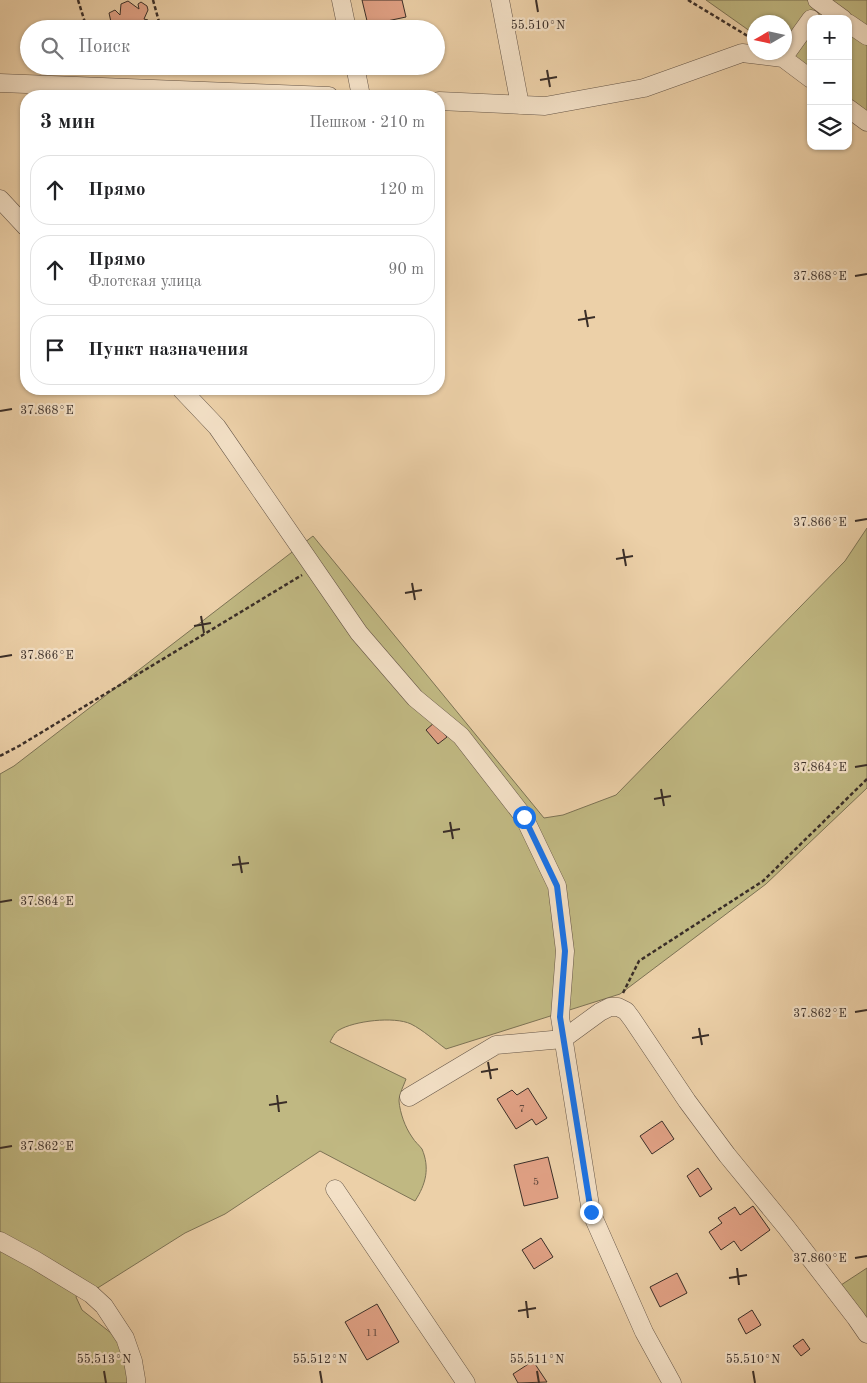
<!DOCTYPE html>
<html lang="ru">
<meta charset="utf-8">
<style>
body{margin:0;font-family:"Old Standard TT",serif;background:#f2f2f2;color:#202124}
.controls{position:absolute;right:15px;top:15px;display:grid;overflow:hidden;border-radius:10px;box-shadow:0 1px 4px #0004}
.controls button{width:45px;height:45px;display:grid;place-items:center;padding:0;border:0;border-bottom:1px solid #e0e0e0;background:#fff;color:#202124;font:25px sans-serif}
.compass{position:absolute;left:747px;top:15px;width:45px;height:45px;border-radius:50%;background:#fff;box-shadow:0 1px 4px #0004;rotate:261deg}
.stop{position:absolute;width:15px;height:15px;margin:-11px;border:4px solid #1a73e8;border-radius:50%;background:#fff}
.stop.end{background:#1a73e8;border-color:#fff;box-shadow:0 1px 5px #0008}
.list{margin:0;padding:0;list-style:none}
h2{display:flex;justify-content:space-between;align-items:center;height:65px;margin:0;padding:0 20px;font-size:21px}
h2 small{font-size:16px;font-weight:400;color:#757577}
.list li{display:grid;grid-template-columns:32px 1fr auto;gap:15px;align-items:center;box-sizing:border-box;height:70px;margin:0 10px 10px;padding:0 10px;border:1px solid #e0e0e0;border-radius:20px}
.list b{display:block;font-size:19px;white-space:nowrap}
.list p{margin:0;font-size:16px;white-space:nowrap;color:#757577}
.list em{font-size:16px;font-style:normal;color:#757577}
.icon{flex:none;width:28px;height:28px;fill:none;stroke:currentColor;stroke-width:2;stroke-linecap:round;stroke-linejoin:round}
.map{position:relative;flex:none;width:867px;height:1383px;overflow:hidden}
.search{position:absolute;background:#fff;box-shadow:0 1px 4px #0004;left:20px;top:20px;width:425px;height:55px;display:flex;align-items:center;gap:12px;box-sizing:border-box;padding:0 18px;border-radius:28px;color:#757577;font-size:19px}
.panel{position:absolute;background:#fff;box-shadow:0 1px 4px #0004;left:20px;top:90px;width:425px;height:305px;border-radius:20px}
.map>svg:first-child{display:block}
</style>
<div class="map">
<svg width="867" height="1383" viewBox="0 0 867 1383">
<rect width="100%" height="100%" fill="#ecd0a8"/>
<filter id="stains"><feTurbulence type="fractalNoise" baseFrequency=".004" numOctaves="4"/><feColorMatrix values="0 0 0 0 .2 0 0 0 0 .09 0 0 0 0 .02 0 0 0 .5 -.17"/></filter>
<radialGradient id="worn" r=".72"><stop offset=".6" stop-color="#630" stop-opacity="0"/><stop offset="1" stop-color="#630" stop-opacity=".3"/></radialGradient>
<!-- green -->
<path fill="#c0b882" stroke="#7d7355" d="M706 0H867V116L848 102V19H811V74L784 52V22H754V34Z
M867 528V788L766 884 620 994 446 1049C435 1041 423 1030 411 1024 394 1016 354 1021 339 1030 335 1032 332 1038 330 1042L406 1079C404 1085 399 1094 399 1101 400 1113 405 1127 412 1137 415 1142 419 1145 422 1149 430 1168 426 1184 415 1201L320 1151 225 1214 185 1233 96 1289 82 1285 76 1297 82 1310 116 1337 130 1376 127 1383H0V774L14 766 313 536 544 818 563 815 616 795 845 561Z
M867 1268V1319L841 1285Z"/>
<!-- building -->
<path fill="#e2a286" stroke="#3a2e28" d="M362 0H402L406 17 368 25Z
M128 1 139 9 138 4 141 2 147 6 148 10 144 19 148 20 150 29H111L110 26 111 22 109 13 115 10 120 15 121 4Z
M435 722 447 737 438 744 426 730Z
M528 1088 547 1118 536 1125 532 1119 516 1129 497 1099 512 1090 517 1095Z
M662 1121 674 1139 652 1154 640 1136Z
M548 1157 558 1198 524 1206 514 1165Z
M698 1168 712 1189 700 1197 687 1176Z
M753 1206 770 1230 741 1251 734 1241 721 1250 709 1232 722 1223 718 1218 735 1207 740 1215Z
M541 1238 553 1257 534 1269 522 1250Z
M677 1273 687 1293 660 1307 650 1287Z
M377 1304 399 1342 367 1360 345 1322Z
M752 1310 761 1325 746 1334 738 1319Z
M803 1339 810 1349 801 1356 793 1346Z
M533 1361 547 1382 518 1383 513 1374Z"/>
<g fill="none" stroke-linecap="round" stroke-linejoin="round">
<defs>
<path id="minor" d="M341 0 347 29
M500 0 520 105
M817 0 843 19
M848 23 867 36
M783 58 811 19
M355 66 361 96
M0 83 329 96
M439 101 545 106 644 88 742 53 783 58 811 79
M848 108 867 122
M0 199 26 227
M181 389 217 427 359 633 415 698 461 736 524 817 557 886 565 951 560 1017 591 1212 644 1332 672 1383
M409 1097 496 1045 563 1039 600 1012 610 1007H618L626 1011 632 1019 687 1101 727 1155 786 1227 856 1318 867 1334
M335 1189 466 1383
M0 1241 35 1260 91 1294 104 1306 125 1338 133 1361 136 1379V1383"/>
</defs>
<!-- minor casing -->
<use href="#minor" stroke="#665648" stroke-width="19"/>
<!-- path -->
<path stroke="#3a2e28" stroke-width="2.5" stroke-dasharray="4 2.5" stroke-linecap="butt" d="M78 0 87 29
M153 0 161 29
M688 0 751 38
M171 66 173 74
M0 756 19 746 302 575
M623 993 639 961 763 881 867 779"/>
<!-- minor -->
<use href="#minor" stroke="#f3e0c6" stroke-width="18"/>
</g>
<g fill="none" stroke-linecap="round" stroke-linejoin="round">
<!-- route -->
<path stroke="#1a73e8" stroke-width="6" d="M524 817 557 886 565 951 560 1017 591 1212"/>
</g>
<!-- ticks -->
<path fill="none" stroke="#3a2e28" stroke-width="2" d="M536 0 538 12M547 70 550 87M540 80 557 77M855 276 867 274M585 310 588 327M578 320 595 317M0 411 12 409M855 521 867 519M623 549 626 566M616 559 633 556M412 583 415 600M405 593 422 590M201 616 204 633M194 626 211 623M0 657 12 655M855 767 867 765M661 789 664 806M654 799 671 796M450 822 453 839M443 832 460 829M239 856 242 873M232 865 249 863M0 902 12 900M855 1012 867 1010M699 1028 702 1045M692 1038 709 1035M488 1062 491 1079M481 1072 498 1069M277 1095 279 1112M269 1105 287 1102M0 1148 12 1146M855 1258 867 1256M737 1268 739 1285M729 1278 747 1275M526 1301 528 1318M518 1311 536 1308M104 1371 106 1383M320 1371 322 1383M537 1371 539 1383M753 1371 755 1383"/>
<g text-anchor="middle" stroke-width="4.5" stroke-linejoin="round" paint-order="stroke">
<!-- number labels -->
<g font-size="11" fill="#644b40">
<text x="522" y="1112">7</text>
<text x="536" y="1185">5</text>
<text x="372" y="1336">11</text>
</g>
</g>
<g font-size="12" text-anchor="middle" fill="#3a2e28" stroke="#f3e0c6" stroke-width="4.5" stroke-linejoin="round" paint-order="stroke">
<text x="538" y="29">55.510°N</text>
<text x="820" y="280">37.868°E</text>
<text x="47" y="414">37.868°E</text>
<text x="820" y="526">37.866°E</text>
<text x="47" y="659">37.866°E</text>
<text x="820" y="771">37.864°E</text>
<text x="47" y="905">37.864°E</text>
<text x="820" y="1017">37.862°E</text>
<text x="47" y="1150">37.862°E</text>
<text x="820" y="1262">37.860°E</text>
<text x="104" y="1363">55.513°N</text>
<text x="320" y="1363">55.512°N</text>
<text x="537" y="1363">55.511°N</text>
<text x="753" y="1363">55.510°N</text>
</g>
<rect width="100%" height="100%" filter="url(#stains)"/>
<rect width="100%" height="100%" fill="url(#worn)"/>
</svg>
<div class="controls">
<button>+</button>
<button>−</button>
<button><svg class="icon" aria-label="layers" viewBox="0 0 24 24"><path d="M12 4l9 5-9 5-9-5zM3 14l9 5 9-5"/></svg></button>
</div>
<svg class="compass" viewBox="-18 -18 36 36"><path d="M0-13l5 13h-10z" fill="#e53935"/><path d="M0 13l5-13h-10z" fill="#757577"/></svg>
<div class="stop" style="left:524px;top:817px"></div>
<div class="stop end" style="left:591px;top:1212px"></div>
<div class="search"><svg class="icon" aria-label="search" viewBox="0 0 24 24"><circle cx="10" cy="10" r="6"/><path d="M15 15l6 6"/></svg>Поиск</div>
<section class="panel">
<h2>3 мин<small>Пешком · 210 m</small></h2>
<ul class="list">
<li><svg class="icon" aria-label="ahead" viewBox="0 0 24 24"><path d="M12 20V5M6 11l6-6 6 6"/></svg><div><b>Прямо</b></div><em>120 m</em></li>
<li><svg class="icon" aria-label="ahead" viewBox="0 0 24 24"><path d="M12 20V5M6 11l6-6 6 6"/></svg><div><b>Прямо</b><p>Флотская улица</p></div><em>90 m</em></li>
<li><svg class="icon" aria-label="arrive" viewBox="0 0 24 24"><path d="M6 21V4h12l-3 4 3 4H6"/></svg><div><b>Пункт назначения</b></div></li>
</ul>
</section>
</div>
